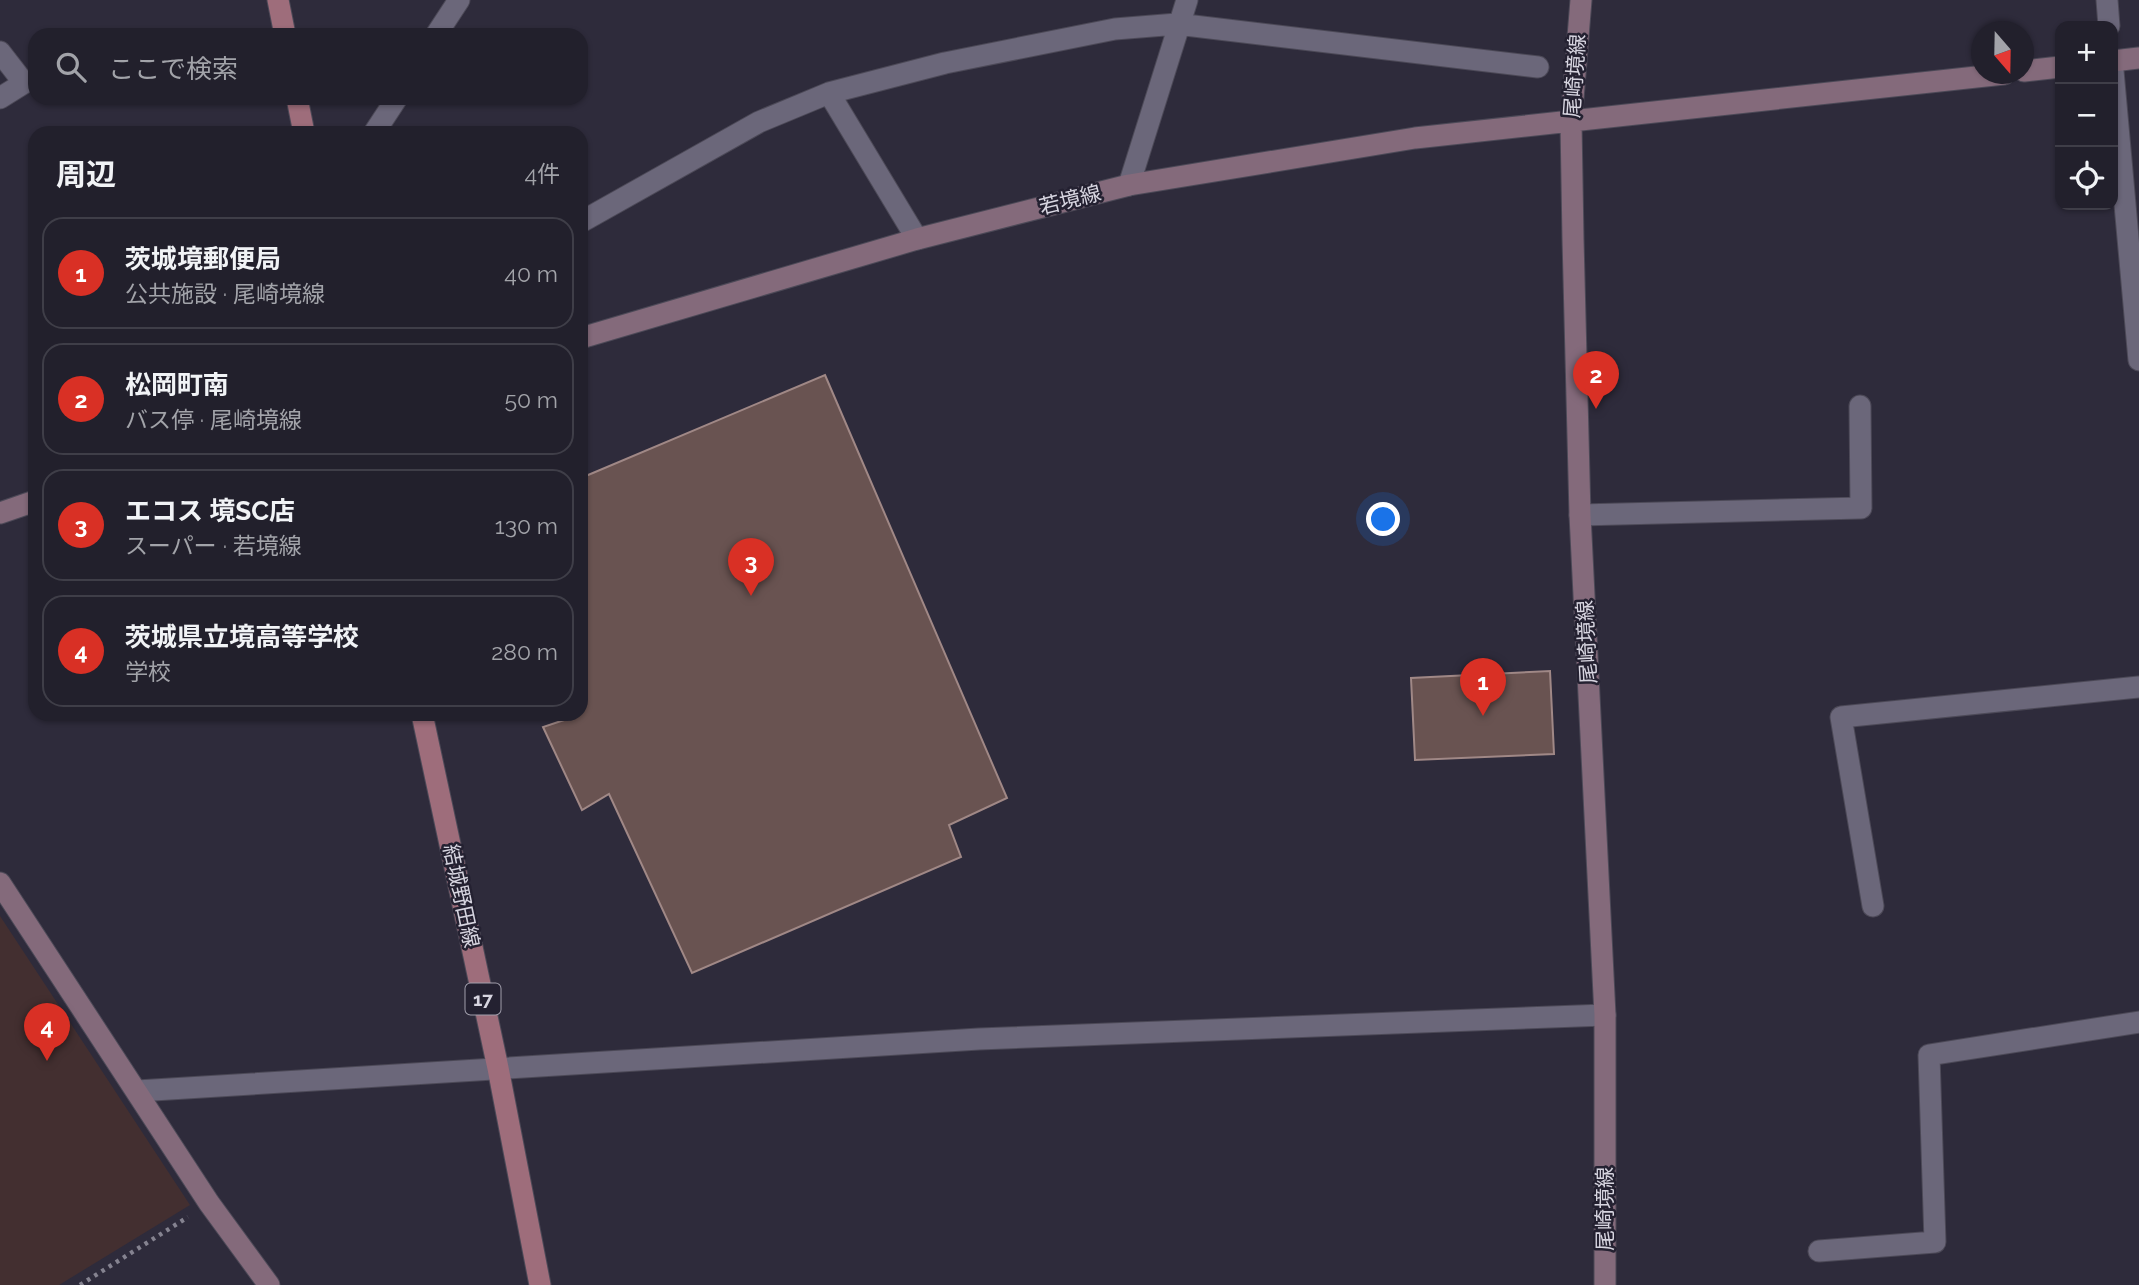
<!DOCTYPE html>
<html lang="ja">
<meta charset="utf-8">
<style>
body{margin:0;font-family:Raleway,"Noto Sans JP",sans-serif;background:#2e2d38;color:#f1f3f6}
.controls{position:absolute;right:21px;top:21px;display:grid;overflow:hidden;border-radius:14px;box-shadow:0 2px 5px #0004}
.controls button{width:63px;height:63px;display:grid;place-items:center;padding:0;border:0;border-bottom:2px solid #3f3e48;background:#22202c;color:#f1f3f6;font:35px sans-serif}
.compass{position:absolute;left:1971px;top:21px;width:63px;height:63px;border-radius:50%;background:#22202c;box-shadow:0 2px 5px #0004;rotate:160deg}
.you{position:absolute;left:1384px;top:520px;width:24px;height:24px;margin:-18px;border:5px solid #fff;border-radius:50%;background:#1a73e8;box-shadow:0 0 0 10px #1a73e833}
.badge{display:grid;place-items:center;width:46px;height:46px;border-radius:50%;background:#d93025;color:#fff;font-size:23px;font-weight:700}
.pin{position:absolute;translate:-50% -58px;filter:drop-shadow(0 2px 4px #0008)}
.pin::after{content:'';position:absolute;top:37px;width:24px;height:21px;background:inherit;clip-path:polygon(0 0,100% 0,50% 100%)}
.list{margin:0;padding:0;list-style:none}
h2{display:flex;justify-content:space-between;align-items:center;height:91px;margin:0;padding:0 28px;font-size:30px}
h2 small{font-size:23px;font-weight:400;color:#a2a3a9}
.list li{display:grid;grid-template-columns:46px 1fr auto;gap:21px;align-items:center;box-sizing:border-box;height:112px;margin:0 14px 14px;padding:0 14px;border:2px solid #3f3e48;border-radius:21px}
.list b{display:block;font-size:26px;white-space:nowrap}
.list p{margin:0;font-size:23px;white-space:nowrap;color:#a2a3a9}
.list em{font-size:23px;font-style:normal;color:#a2a3a9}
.icon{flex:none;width:38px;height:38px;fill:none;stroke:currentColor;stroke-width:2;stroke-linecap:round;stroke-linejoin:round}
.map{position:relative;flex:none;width:2139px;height:1285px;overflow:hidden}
.search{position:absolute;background:#22202c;box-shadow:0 2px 5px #0004;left:28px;top:28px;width:560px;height:77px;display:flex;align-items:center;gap:18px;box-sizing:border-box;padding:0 24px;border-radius:21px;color:#a2a3a9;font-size:26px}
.panel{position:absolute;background:#22202c;box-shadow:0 2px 5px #0004;left:28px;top:126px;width:560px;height:595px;border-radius:21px}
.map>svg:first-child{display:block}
</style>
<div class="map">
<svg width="2139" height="1285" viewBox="0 0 2139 1285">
<rect width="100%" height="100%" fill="#2e2b3b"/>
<!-- education -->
<path fill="#432f30" d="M0 916 190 1205 59 1285H0Z"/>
<!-- building -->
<path fill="#695351" stroke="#a08886" stroke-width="2" d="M825 375 1007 798 949 825 961 857 692 973 609 794 582 810 543 727 573 717 572 714H581V478Z
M1550 671 1554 754 1415 760 1411 678Z"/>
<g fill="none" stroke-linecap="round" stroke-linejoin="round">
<defs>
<path id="street" d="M2107 0 2109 26
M436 35 459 0
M0 52 24 83 0 98
M2113 71 2139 360
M829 93 917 239
M374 133 397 98
M1129 185 1187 0
M581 222 759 122 829 93 945 63 1115 29 1177 24 1538 67
M1580 515 1861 508 1860 406
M1873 906 1841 717 2139 687
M137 1091 979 1039 1605 1015
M1819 1251 1935 1242 1929 1055 2139 1022"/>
<path id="secondary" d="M1581 0 1571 123 1573 239 1580 515 1605 1015V1285
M2113 61 2139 58
M2024 71 2060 67
M581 338 917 239 1129 185 1415 138 2004 74
M0 513 35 501
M0 883 209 1203 269 1285"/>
<path id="primary" d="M278 0 285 35
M297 98 304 133
M422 714 498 1068 540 1285"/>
</defs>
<!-- street casing -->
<use href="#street" stroke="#4c4957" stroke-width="23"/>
<!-- secondary casing -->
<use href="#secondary" stroke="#4c4957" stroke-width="23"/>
<!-- primary casing -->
<use href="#primary" stroke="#4c4957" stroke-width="23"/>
<!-- path -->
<path stroke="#858390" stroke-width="4.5" stroke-dasharray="3.5 5" stroke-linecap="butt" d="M80 1285 188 1217"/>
<!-- street -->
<use href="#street" stroke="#6b677a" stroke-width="21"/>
<!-- secondary -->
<use href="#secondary" stroke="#846a7b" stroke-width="21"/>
<!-- primary -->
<use href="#primary" stroke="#9e6d7b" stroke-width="21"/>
</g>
<g text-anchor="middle" stroke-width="5" stroke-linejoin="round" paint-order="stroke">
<!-- shield labels -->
<rect fill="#242131" stroke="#a19fac" stroke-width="2" x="465.5" y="983.5" width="35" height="31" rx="5"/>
<g font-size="19" font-weight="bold" fill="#d7d5e0">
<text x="483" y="1006">17</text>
</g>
<!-- street labels -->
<g font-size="21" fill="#d7d5e0" stroke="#242131">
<text transform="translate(1575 76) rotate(-86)" y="7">尾崎境線</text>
<text transform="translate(1070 200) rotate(-14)" y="7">若境線</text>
<text transform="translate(1587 642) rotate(-93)" y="7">尾崎境線</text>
<text transform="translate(461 896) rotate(78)" y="7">結城野田線</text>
<text transform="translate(1605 1209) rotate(-90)" y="7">尾崎境線</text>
</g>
</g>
</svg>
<div class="controls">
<button>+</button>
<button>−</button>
<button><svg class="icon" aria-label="locate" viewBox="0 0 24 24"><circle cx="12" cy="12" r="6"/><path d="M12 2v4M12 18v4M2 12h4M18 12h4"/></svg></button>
</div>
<svg class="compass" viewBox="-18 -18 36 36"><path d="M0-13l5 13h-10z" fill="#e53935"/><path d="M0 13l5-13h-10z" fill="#a2a3a9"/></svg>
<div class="you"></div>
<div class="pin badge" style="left:1483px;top:716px">1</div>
<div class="pin badge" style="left:1596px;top:409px">2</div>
<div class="pin badge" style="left:751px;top:596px">3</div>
<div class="pin badge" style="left:47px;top:1061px">4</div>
<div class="search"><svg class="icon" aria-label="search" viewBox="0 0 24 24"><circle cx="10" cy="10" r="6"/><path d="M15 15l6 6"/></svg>ここで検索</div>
<section class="panel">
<h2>周辺<small>4件</small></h2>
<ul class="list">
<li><span class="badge">1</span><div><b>茨城境郵便局</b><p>公共施設 · 尾崎境線</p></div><em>40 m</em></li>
<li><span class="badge">2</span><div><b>松岡町南</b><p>バス停 · 尾崎境線</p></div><em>50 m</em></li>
<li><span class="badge">3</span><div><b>エコス 境SC店</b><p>スーパー · 若境線</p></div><em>130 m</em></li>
<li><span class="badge">4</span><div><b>茨城県立境高等学校</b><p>学校</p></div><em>280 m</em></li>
</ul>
</section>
</div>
